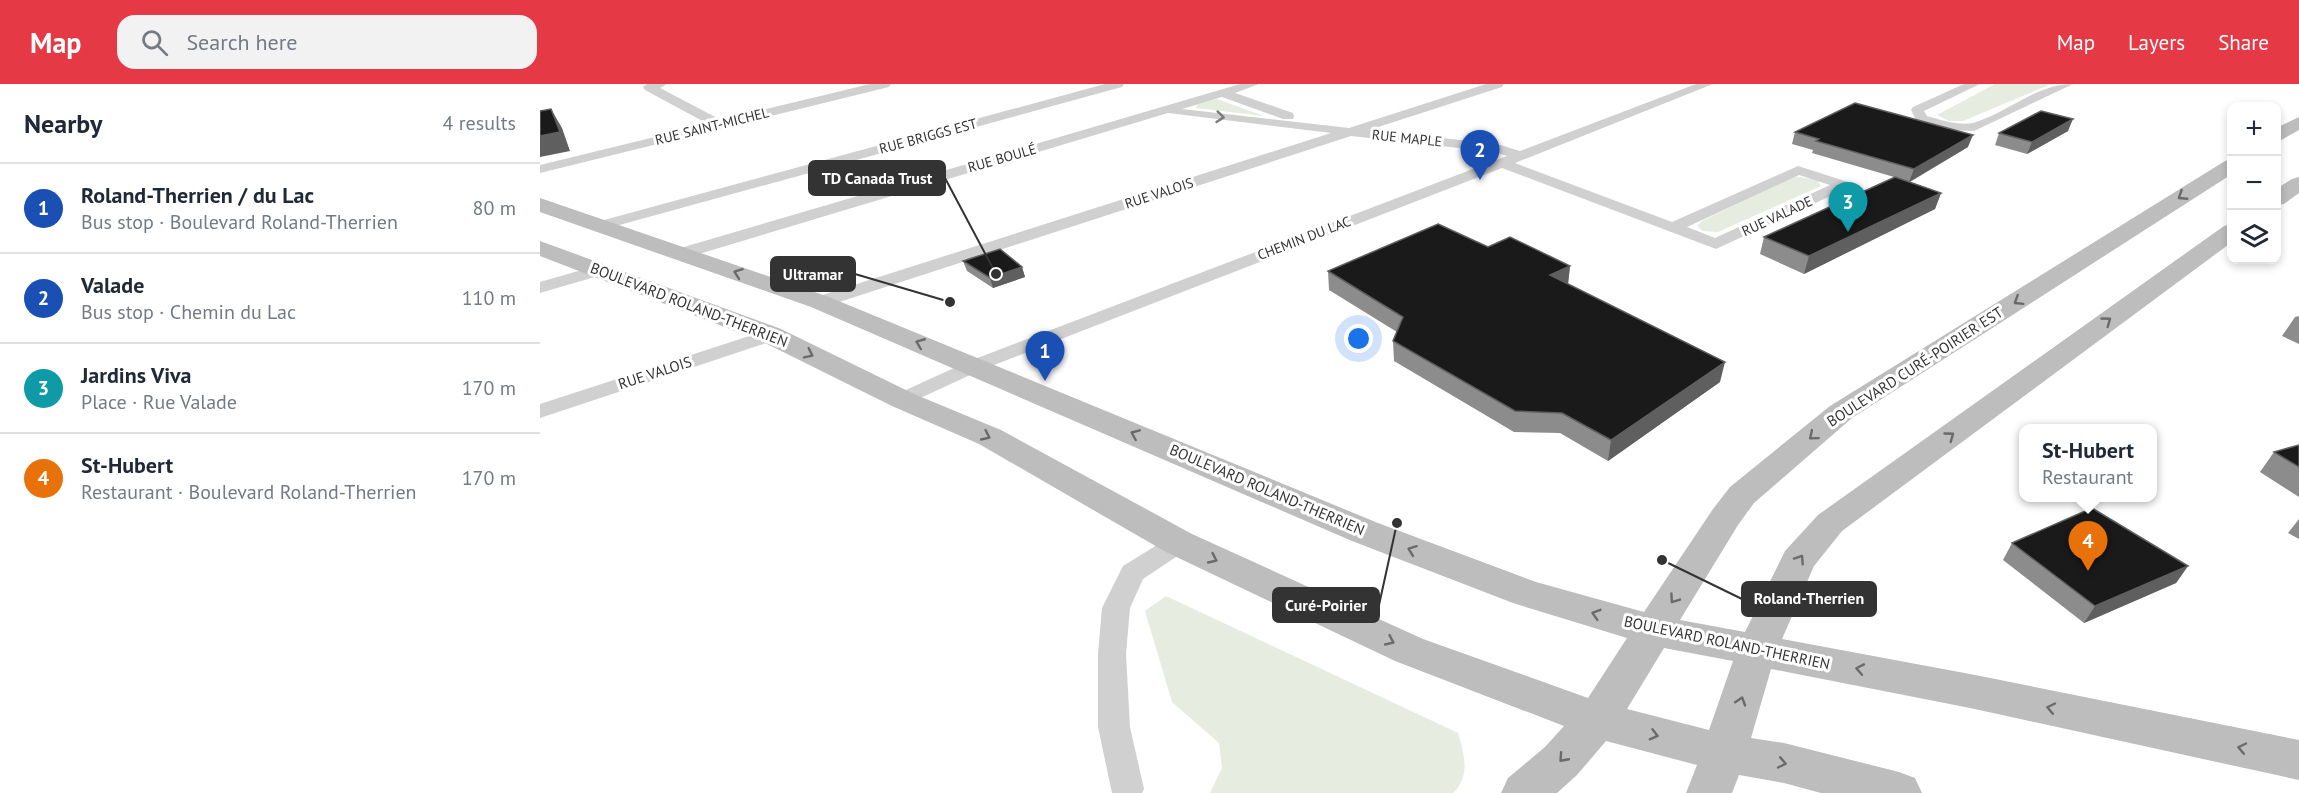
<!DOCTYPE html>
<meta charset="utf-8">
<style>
body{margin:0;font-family:"PT Sans",sans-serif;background:#f2f2f3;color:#1f2937}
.controls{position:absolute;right:18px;top:18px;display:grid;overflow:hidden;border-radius:12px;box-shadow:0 3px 9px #0003}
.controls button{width:54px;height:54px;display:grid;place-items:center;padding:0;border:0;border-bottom:2px solid #e0e1e3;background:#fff;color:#1f2937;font:30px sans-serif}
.you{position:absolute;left:819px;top:255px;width:21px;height:21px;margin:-15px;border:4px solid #fff;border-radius:50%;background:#1a73e8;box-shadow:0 0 0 9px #1a73e833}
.badge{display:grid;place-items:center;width:39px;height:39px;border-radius:50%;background:#e63946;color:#fff;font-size:20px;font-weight:700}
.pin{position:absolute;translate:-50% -50px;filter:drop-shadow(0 2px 3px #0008)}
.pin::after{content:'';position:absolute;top:32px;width:21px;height:18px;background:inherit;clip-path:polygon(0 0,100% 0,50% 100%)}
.popup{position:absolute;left:1479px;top:340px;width:138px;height:78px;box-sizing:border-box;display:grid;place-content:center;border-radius:12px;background:#fff;filter:drop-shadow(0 2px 4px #0005);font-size:20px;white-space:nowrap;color:#747a83}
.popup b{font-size:22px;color:#1f2937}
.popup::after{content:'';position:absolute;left:50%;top:100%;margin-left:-12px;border:12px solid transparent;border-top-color:#fff}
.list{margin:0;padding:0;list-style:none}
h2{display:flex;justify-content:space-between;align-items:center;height:78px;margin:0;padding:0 24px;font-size:26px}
h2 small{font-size:20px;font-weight:400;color:#747a83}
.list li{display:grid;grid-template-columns:39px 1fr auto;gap:18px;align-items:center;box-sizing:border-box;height:90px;padding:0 24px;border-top:2px solid #e0e1e3}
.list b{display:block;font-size:22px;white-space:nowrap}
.list p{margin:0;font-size:20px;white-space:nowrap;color:#747a83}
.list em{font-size:20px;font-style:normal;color:#747a83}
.icon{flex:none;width:33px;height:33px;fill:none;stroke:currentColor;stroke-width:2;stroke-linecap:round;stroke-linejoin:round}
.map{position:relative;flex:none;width:1759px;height:709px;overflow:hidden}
header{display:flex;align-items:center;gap:36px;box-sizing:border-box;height:84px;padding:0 30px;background:#e63946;color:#fff}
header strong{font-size:28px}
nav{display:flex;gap:33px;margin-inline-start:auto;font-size:21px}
.search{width:420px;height:54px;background:#f2f2f3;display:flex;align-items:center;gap:15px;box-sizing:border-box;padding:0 21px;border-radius:18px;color:#747a83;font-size:22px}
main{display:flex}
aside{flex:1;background:#fff}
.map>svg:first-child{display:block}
</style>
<header>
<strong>Map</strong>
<div class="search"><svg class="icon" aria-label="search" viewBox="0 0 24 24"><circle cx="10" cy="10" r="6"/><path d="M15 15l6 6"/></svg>Search here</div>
<nav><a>Map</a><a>Layers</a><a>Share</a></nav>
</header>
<main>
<aside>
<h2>Nearby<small>4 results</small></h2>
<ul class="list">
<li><span class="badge" style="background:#1a4fb4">1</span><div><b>Roland-Therrien / du Lac</b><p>Bus stop · Boulevard Roland-Therrien</p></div><em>80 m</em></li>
<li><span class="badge" style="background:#1a4fb4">2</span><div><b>Valade</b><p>Bus stop · Chemin du Lac</p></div><em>110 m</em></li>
<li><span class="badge" style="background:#0f9aa8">3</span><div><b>Jardins Viva</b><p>Place · Rue Valade</p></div><em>170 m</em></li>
<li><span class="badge" style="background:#e8710a">4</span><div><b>St-Hubert</b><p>Restaurant · Boulevard Roland-Therrien</p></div><em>170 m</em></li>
</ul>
</aside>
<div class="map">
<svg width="1759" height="709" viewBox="0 0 1759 709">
<rect width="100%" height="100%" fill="#fff"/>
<!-- green -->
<path fill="#e6ecdf" d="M1455 0H1511L1423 37H1409L1397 31Z
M677 15 724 32 656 24 658 20Z
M1254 92 1277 96 1281 102 1178 148 1163 147 1157 142 1162 137Z
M626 512 918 649C924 670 931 692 913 709H670L682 684 679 659 632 618 605 527Z"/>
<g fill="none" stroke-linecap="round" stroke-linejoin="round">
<!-- street -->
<path fill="#d0d0d0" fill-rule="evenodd" d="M107 0H127L120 4 181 36 330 0H351L349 3 0 89V81L168 40 105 6 103 3Z
M565 0H584L582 3 65 145 59 147 51 142 53 139Z
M700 0H719L695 9 753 29 754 32 753 35H743L682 13 642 25 809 44 946 0H964L962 3 829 46 957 60 980 67 1156 0H1173L975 79 1132 138 1258 82 1308 98 1310 101 1308 104 1176 165 962 84 441 286 363 322 355 321 352 316 355 311 427 278 967 72 955 68 811 52 287 222H273L271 218 273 214 791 49 628 29 149 173H137L135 169 137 165ZM1259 91 1290 101 1175 154 1147 143Z
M1424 0H1440L1384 27 1387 32C1401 36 1419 42 1433 39 1468 29 1496 0 1533 0L1434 47 1406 46 1377 38 1371 26 1373 23Z
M59 181 65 182 68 186 65 190 0 209V198Z
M231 245 238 247 241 251 238 255 0 334V320Z
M639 450 648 453 652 459 648 465 603 495 590 524 586 570 590 643 604 705 602 709H572L558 643V570L562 524 583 482 630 453Z"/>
<!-- secondary -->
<path fill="#bdbdbd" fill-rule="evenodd" d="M1759 33V46L1736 59V44Z
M1692 75V90L1312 334 1214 419 1198 441 1140 536 1205 548 1245 467 1278 431 1684 142 1692 140V158L1302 447 1274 482 1242 555 1430 590 1759 656V696L1430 624 1231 585 1211 654 1244 659 1359 688 1375 694 1382 709H1281L1244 699 1199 691 1192 709H1146L1157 681 1066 657 1037 691 1017 709H961L968 694 1005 663 1024 642 855 577 626 468 439 360 352 322 221 257 0 172V157L241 245 374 310 461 346 652 450 883 555 1048 614 1087 554 973 519 812 457 271 223 0 128V114L289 213 838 439 996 498 1104 528 1173 425 1190 403 1290 322 1685 77ZM1124 564 1193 577 1169 646 1087 625Z
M1759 93V109L1744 120 1736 121V105L1752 95Z"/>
</g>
<!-- wall -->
<path fill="#8c8c8c" d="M1528 47 1487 70 1455 61 1459 49Z
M1255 48 1428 63 1370 98 1401 109 1395 125 1264 190 1220 170 1224 153 1354 93 1272 69 1273 66 1252 60Z
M948 163 1030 182 1028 200H1027L1180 298 1068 377 1020 349 974 348 854 277 853 257 857 248 789 206 788 187Z
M423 177 482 183 485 193 453 204 427 187Z
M1759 232V260L1742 252 1755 233Z
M1759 361V413L1720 388 1734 368Z
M1759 435V455L1748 449Z
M1472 459 1648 482 1636 499 1544 539 1463 476Z"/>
<!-- shaded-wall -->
<path fill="#5f5f5f" d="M11 25 22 44 30 67 0 73V52Z
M1533 35 1528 47 1487 70 1492 58Z
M1433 51 1428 63 1369 98 1374 85Z
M1401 109 1395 125 1264 190 1269 172Z
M1030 182 1028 200 1008 210 1010 191Z
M482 183 485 193 453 204 450 194Z
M1185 278 1180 298 1068 377 1071 356Z
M1648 482 1636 499 1544 539 1555 522Z"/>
<!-- building -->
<path fill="#1a1a1a" stroke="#5f5f5f" stroke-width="1.5" d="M1315 19 1433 51 1374 85 1276 57 1279 55 1255 48Z
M11 25 20 48 0 52V27Z
M1501 27 1533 35 1492 58 1459 49Z
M1355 93 1401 109 1269 172 1224 153Z
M898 140 948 163 970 153 1030 182 1010 191 1185 278 1071 356 1022 329 975 327 853 257 863 233 788 187Z
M460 165 482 183 450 194 423 177Z
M1759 361V383L1734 368Z
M1552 424 1648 482 1555 522 1472 459Z"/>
<!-- one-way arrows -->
<defs><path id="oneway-chevron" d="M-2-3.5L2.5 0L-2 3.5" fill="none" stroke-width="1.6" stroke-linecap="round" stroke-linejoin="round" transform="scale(1.5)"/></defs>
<use stroke="#7a7a7a" href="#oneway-chevron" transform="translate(680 33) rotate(6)"/>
<g stroke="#6a6a6a">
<use href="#oneway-chevron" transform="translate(1642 112) rotate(147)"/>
<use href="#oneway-chevron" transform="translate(198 189) rotate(-160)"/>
<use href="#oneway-chevron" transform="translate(1478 217) rotate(148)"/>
<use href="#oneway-chevron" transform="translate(1567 237) rotate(-36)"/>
<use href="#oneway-chevron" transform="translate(380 259) rotate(-158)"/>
<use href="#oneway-chevron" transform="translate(269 270) rotate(26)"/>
<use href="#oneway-chevron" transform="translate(595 350) rotate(-157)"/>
<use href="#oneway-chevron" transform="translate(446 352) rotate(25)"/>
<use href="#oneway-chevron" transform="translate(1273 352) rotate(140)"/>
<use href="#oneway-chevron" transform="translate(1410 352) rotate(-36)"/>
<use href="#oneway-chevron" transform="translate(872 466) rotate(-159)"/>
<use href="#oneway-chevron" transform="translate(673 475) rotate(25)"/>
<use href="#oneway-chevron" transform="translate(1260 475) rotate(-56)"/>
<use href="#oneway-chevron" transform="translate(1134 515) rotate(125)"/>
<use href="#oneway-chevron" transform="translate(1056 530) rotate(-163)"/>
<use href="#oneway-chevron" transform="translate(850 557) rotate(25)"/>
<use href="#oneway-chevron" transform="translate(1320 585) rotate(-169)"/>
<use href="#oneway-chevron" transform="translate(1201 617) rotate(-72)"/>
<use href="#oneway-chevron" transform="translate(1511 624) rotate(-168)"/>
<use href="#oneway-chevron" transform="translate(1114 651) rotate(15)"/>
<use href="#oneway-chevron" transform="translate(1702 664) rotate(-168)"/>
<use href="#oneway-chevron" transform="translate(1023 674) rotate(132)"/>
<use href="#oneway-chevron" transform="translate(1242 679) rotate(12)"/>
</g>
<g text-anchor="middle" stroke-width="6" stroke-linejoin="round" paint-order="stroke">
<!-- far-street labels -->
<g font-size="14" fill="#333" stroke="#fff">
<text transform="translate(172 42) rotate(-14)" y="5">RUE SAINT-MICHEL</text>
<text transform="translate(388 52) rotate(-15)" y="5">RUE BRIGGS EST</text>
<text transform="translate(867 54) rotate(6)" y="5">RUE MAPLE</text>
<text transform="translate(462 74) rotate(-16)" y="5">RUE BOULÉ</text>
<text transform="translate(619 109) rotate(-18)" y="5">RUE VALOIS</text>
<text transform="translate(1237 132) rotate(-25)" y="5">RUE VALADE</text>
<text transform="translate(764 154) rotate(-21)" y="5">CHEMIN DU LAC</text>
</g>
<!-- street labels -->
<g font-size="15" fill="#333" stroke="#fff">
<text transform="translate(149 221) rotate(21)" y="5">BOULEVARD ROLAND-THERRIEN</text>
<text transform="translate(1375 283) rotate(-33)" y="5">BOULEVARD CURÉ-POIRIER EST</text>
<text transform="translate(115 289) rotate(-18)" y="5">RUE VALOIS</text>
<text transform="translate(727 406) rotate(23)" y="5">BOULEVARD ROLAND-THERRIEN</text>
<text transform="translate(1187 559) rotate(12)" y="5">BOULEVARD ROLAND-THERRIEN</text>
</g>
</g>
<!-- callouts -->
<path fill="none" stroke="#333" stroke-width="2" d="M456 190L405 94M410 218L315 190M1122 476L1202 515M857 439L839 521"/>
<g fill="#333" stroke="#fff" stroke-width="2">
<circle cx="456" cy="190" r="6"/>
<circle cx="410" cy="218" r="6"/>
<circle cx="1122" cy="476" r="6"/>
<circle cx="857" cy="439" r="6"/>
</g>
<g fill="#333" stroke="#333" stroke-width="2">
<rect x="269" y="77" width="136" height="34" rx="6"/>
<rect x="231" y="173" width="84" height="34" rx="6"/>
<rect x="1202" y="498" width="134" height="34" rx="6"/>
<rect x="733" y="504" width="106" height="34" rx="6"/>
</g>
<g font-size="16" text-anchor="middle" font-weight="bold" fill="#fff">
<text x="337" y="100">TD Canada Trust</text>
<text x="273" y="196">Ultramar</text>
<text x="1269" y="520">Roland-Therrien</text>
<text x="786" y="527">Curé-Poirier</text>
</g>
</svg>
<div class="controls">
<button>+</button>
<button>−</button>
<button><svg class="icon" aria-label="layers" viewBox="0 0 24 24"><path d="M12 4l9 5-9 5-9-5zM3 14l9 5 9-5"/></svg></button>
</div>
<div class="you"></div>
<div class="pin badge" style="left:505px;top:297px;background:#1a4fb4">1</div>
<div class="pin badge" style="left:940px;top:96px;background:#1a4fb4">2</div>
<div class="pin badge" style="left:1308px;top:148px;background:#0f9aa8">3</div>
<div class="pin badge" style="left:1548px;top:487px;background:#e8710a">4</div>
<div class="popup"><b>St-Hubert</b>Restaurant</div>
</div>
</main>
